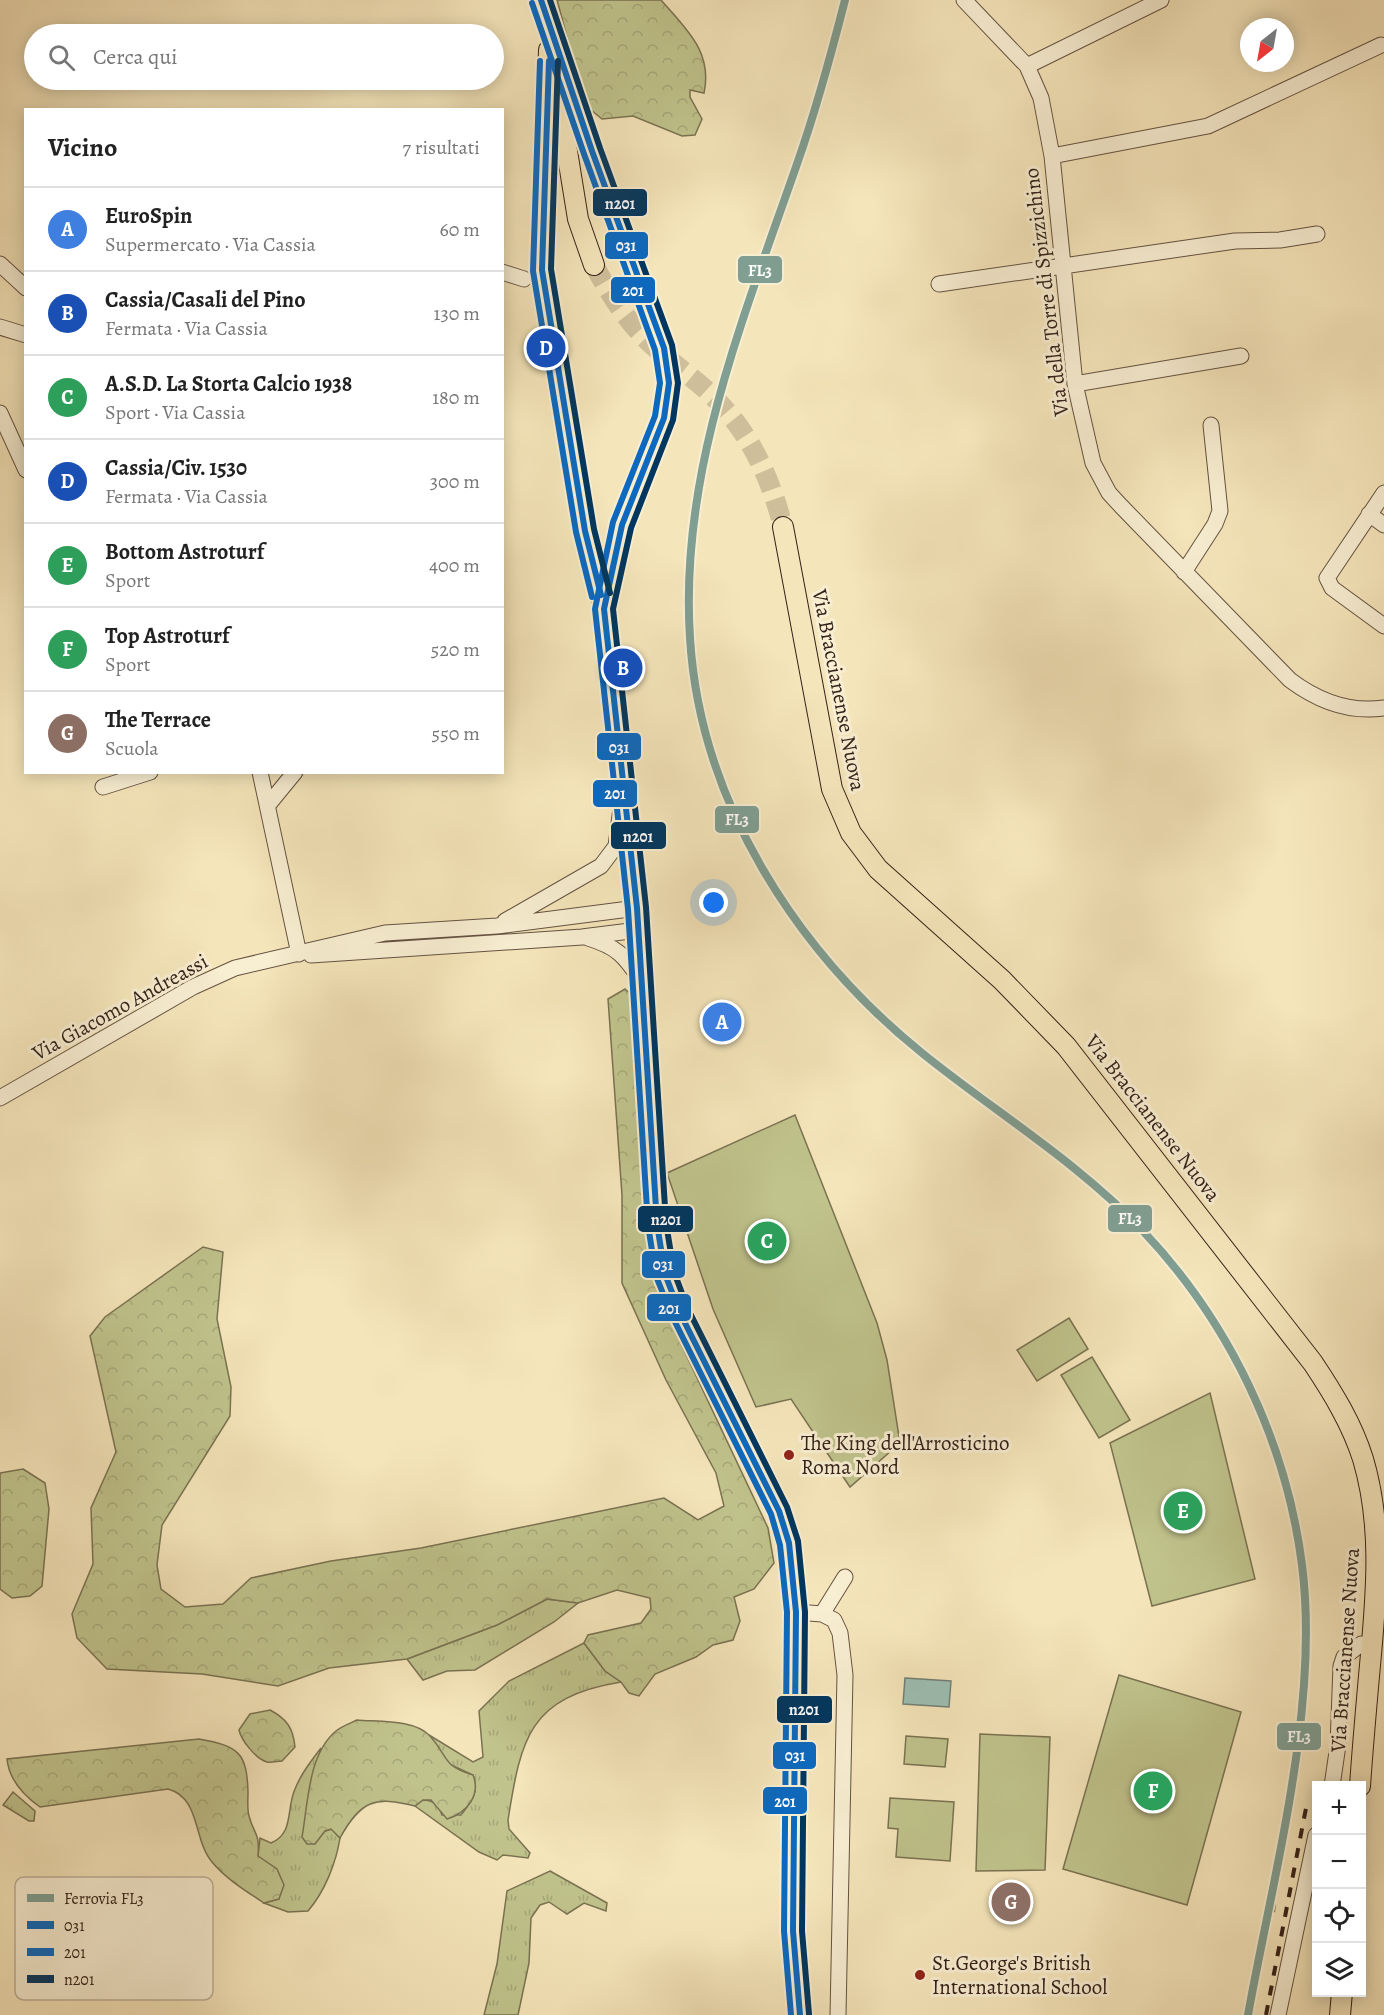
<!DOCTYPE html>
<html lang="it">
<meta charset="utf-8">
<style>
body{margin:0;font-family:Alegreya,serif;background:#f6f6f6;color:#222}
.controls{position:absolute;right:18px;bottom:18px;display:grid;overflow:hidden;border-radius:0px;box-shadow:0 3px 15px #0003}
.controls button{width:54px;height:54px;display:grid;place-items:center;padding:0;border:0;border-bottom:2px solid #e0e0e0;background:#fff;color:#222;font:30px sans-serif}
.compass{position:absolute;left:1240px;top:18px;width:54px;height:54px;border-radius:50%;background:#fff;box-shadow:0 3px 15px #0003;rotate:211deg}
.you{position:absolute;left:714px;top:903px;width:21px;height:21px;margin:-15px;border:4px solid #fff;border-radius:50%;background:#1a73e8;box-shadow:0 0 0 9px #1a73e833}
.badge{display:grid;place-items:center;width:39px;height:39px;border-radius:50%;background:#1a73e8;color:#fff;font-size:20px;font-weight:700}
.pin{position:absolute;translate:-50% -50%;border:3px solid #fff;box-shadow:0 2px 6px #0006}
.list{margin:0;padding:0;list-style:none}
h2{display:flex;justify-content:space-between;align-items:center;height:78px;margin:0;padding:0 24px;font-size:26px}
h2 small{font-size:20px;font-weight:400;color:#767676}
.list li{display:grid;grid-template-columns:39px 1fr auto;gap:18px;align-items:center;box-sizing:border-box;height:84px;padding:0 24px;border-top:2px solid #e0e0e0}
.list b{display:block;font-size:22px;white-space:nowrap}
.list p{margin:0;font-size:20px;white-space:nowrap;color:#767676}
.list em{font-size:20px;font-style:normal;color:#767676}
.icon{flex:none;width:33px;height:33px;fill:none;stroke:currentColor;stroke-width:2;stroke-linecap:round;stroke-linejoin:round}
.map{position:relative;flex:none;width:1384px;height:2015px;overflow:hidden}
.search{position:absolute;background:#fff;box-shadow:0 3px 15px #0003;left:24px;top:24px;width:480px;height:66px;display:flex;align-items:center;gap:15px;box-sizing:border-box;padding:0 21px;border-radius:33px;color:#767676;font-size:22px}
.panel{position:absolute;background:#fff;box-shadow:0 3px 15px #0003;left:24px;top:108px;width:480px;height:666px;border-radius:0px}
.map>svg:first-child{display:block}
</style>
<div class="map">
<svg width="1384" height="2015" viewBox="0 0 1384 2015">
<defs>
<pattern id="grass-tufts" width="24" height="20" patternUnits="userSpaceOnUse" patternTransform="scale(1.5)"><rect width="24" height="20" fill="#c0c38c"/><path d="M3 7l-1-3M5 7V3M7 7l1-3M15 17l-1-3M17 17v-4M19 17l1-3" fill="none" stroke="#a6a778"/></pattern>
<pattern id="forest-crowns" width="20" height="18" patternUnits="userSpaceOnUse" patternTransform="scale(1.5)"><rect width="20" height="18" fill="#c0c38c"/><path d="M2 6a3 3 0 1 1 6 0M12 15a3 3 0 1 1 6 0" fill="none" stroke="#a6a778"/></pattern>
</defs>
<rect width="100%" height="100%" fill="#f5e5ba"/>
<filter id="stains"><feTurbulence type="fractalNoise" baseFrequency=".00333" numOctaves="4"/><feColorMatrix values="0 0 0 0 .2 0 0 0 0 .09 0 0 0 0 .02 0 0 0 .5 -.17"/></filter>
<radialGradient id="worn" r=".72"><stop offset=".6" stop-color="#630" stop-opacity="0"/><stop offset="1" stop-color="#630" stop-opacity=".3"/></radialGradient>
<!-- grass -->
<path fill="url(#grass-tufts)" stroke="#7a7252" stroke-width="1.5" d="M547 1599 578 1603 554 1622 475 1670 447 1671 423 1680 407 1659 497 1625Z
M584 1643 605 1671 621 1682C529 1697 521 1738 508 1820L509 1829 530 1853 528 1858 503 1855 497 1860 479 1852 415 1806 423 1800C434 1800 438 1805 442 1815H461C471 1802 480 1792 473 1775L447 1763 429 1735 473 1762 483 1757 479 1711 509 1681Z
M321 1748 310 1790 325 1831 332 1829 340 1838C336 1863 325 1891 308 1911L288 1912 264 1903 279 1899 258 1856 260 1838 271 1843C294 1834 286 1809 295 1789 301 1774 311 1761 321 1748Z
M13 1792 35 1811 34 1821H29L3 1805Z
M550 1871 607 1903 606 1911 584 1903 567 1914 549 1902 540 1905 531 1918 529 1963 518 2015H484L497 1964 507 1891Z"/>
<!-- forest -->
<path fill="url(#forest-crowns)" stroke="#7a7252" stroke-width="1.5" d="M557 0H661C686 29 713 52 704 93L690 90V97L702 119 695 135 682 136 633 116 602 119 591 110 583 96Z
M625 989 639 1001 659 1276 666 1312 768 1528 774 1563 754 1589 734 1597 740 1621 733 1640 713 1645 696 1657 655 1674 639 1696 629 1693 621 1682 605 1671 584 1643 588 1635 641 1623 651 1609 650 1598 617 1590 578 1603 547 1599 497 1625 407 1659 329 1668 278 1686 202 1674 107 1669 77 1638 72 1614 93 1564 91 1508 116 1452 90 1336 105 1317 203 1247 223 1252 217 1319 231 1387 230 1416 162 1525 157 1565 161 1589 185 1607 223 1604 251 1578 331 1561 421 1548 664 1498 698 1520 724 1506 716 1473 666 1380 622 1283V1195L608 999Z
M23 1469 45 1483 49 1509 42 1586 30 1596 12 1598 0 1589V1473Z
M270 1710C287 1719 293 1728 295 1747L282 1761C278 1761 271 1763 267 1762 256 1759 241 1740 239 1730L250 1714Z
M357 1720C378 1722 415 1719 430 1736 449 1757 441 1765 473 1775 481 1795 467 1813 447 1819L431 1800H423L415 1806C375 1796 361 1800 340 1838L331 1829 325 1831 315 1844H307L302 1837C308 1804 308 1754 336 1731 342 1726 351 1723 357 1720Z
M199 1739C238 1746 247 1752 248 1792 248 1800 247 1809 249 1816 254 1835 260 1832 258 1856L277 1869 284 1885 279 1899 264 1903C246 1891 226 1879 212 1862 193 1840 201 1798 168 1789L40 1807C23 1795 9 1779 7 1759Z"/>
<!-- pitch -->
<path fill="#c0c38c" stroke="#7a7252" stroke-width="1.5" d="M795 1115 877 1323 887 1360 900 1443 850 1487 791 1399 756 1407 713 1309 667 1173Z
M1069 1318 1088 1349 1037 1381 1017 1350Z
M1092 1357 1130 1420 1099 1438 1061 1375Z
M1210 1393 1255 1579 1152 1606 1110 1443Z
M1119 1675 1241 1712 1187 1905 1063 1869Z
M980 1734 1050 1737 1045 1870 976 1871Z
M906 1736 948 1739 945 1767 904 1764Z
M890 1798 954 1802 950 1861 896 1857 898 1829 888 1828Z"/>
<!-- water -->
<path fill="#9cbfb3" stroke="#728075" stroke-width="1.5" d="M905 1678 951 1681 949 1707 903 1704Z"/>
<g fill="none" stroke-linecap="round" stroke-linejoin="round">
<!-- major-tunnel -->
<path stroke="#cebe9a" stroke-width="20" stroke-dasharray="20 10" stroke-linecap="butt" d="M594 265C610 295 628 323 653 346 675 366 702 383 722 406 753 439 772 483 783 527"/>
<defs>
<path id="minor" d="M964 0 1027 66 1041 98 1052 156 1075 384 1093 463 1109 493 1121 506 1290 680C1318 701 1349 713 1384 708
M1027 66 1161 0
M1052 156 1208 126 1381 45
M0 264 26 288
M502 272 524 279
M939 284 1235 241 1280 240 1317 234
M0 327 26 335
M1075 384 1241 356
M0 413 26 470
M1384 493 1327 578 1332 588 1384 626
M1369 514 1384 525
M1184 572 1215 524 1220 511 1211 425
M260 772 299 954
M103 787 150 772
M268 805 295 772
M505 921 601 866 616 846 621 808
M588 938C617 947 624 955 640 979
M311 955 582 937 638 930
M0 1098 193 987 235 968 385 933 497 926 637 908
M796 1612 822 1614 834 1620 840 1633 845 1675 838 2015
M822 1614 845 1577
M1332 1786 1338 1745 1341 1666 1344 1657 1361 1644
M1278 2015 1316 1835"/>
<path id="major" d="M541 0 592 151 664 348C680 406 649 453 629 505 617 537 612 571 605 604
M549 50 542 270 585 531 604 609 637 908 644 1054 661 1258 680 1313 779 1511 789 1543 796 1612 793 1931 800 2015
M555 77 578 219 594 265
M783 527 832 789 851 833 878 869 1002 980 1066 1046 1313 1363C1333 1393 1352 1424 1363 1459 1382 1523 1377 1588 1371 1654 1367 1698 1363 1742 1360 1786
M1340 2015 1342 1992"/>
</defs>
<!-- minor casing -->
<use href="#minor" stroke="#645241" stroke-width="17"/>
<!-- major casing -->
<use href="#major" stroke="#342119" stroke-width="22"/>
<!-- minor -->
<use href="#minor" stroke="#f8eed2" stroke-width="15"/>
<!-- major -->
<use href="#major" stroke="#f5e5ba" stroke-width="20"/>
<!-- rail -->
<path stroke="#342119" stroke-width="4" stroke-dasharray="10 10" stroke-linecap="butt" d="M1273 1912 1280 1841
M1266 2015 1307 1803"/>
<defs>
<path id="bus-1" d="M541 0 592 151 664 348 669 383 664 418 622 525 604 609 637 908 657 1224 665 1274 680 1313 779 1511 789 1543 796 1612 793 1931 800 2015
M549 61 542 270 585 531 601 595"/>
<path id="bus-2" d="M532 3 584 154 655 350 660 383 655 416 613 522 595 609 628 909 648 1225 656 1276 672 1316 771 1514 780 1545 787 1612 784 1931 791 2015
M540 61 533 271 576 532 592 597"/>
<path id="bus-3" d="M550 0 600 148 672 345 678 383 673 420 631 528 613 609 646 907 666 1223 674 1272 688 1309 787 1507 798 1541 805 1612 802 1931 809 2014
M558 61 551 269 594 529 610 593"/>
</defs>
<!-- bus-1 casing -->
<use href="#bus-1" stroke="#f8eed2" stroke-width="10"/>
<!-- bus-2 casing -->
<use href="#bus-2" stroke="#f8eed2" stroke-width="10"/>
<!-- bus-3 casing -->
<use href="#bus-3" stroke="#f8eed2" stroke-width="10"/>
<!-- bus-1 -->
<use href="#bus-1" stroke="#0c69bf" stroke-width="6"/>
<!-- bus-2 -->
<use href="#bus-2" stroke="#0c69bf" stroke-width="6"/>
<!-- bus-3 -->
<use href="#bus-3" stroke="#00365f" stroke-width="6"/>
<defs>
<path id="rail-1" d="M845 0C831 55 816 110 797 164 744 317 679 472 690 638 700 802 796 951 922 1053 995 1112 1078 1162 1143 1231 1229 1322 1286 1440 1302 1565 1320 1705 1273 1876 1248 2015"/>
</defs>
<!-- rail-1 casing -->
<use href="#rail-1" stroke="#f8eed2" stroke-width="12"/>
<!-- rail-1 -->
<use href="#rail-1" stroke="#809e92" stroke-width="8"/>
</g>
<!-- markers -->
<g fill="#8f2418" stroke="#f8eed2" stroke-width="2">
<circle cx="789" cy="1455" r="6"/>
<circle cx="920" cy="1975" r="6"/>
</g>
<g text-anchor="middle" stroke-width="6" stroke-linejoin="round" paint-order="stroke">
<!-- street labels -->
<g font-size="21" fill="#342119" stroke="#f8eed2">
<text transform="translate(1046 292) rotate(-97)" y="7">Via della Torre di Spizzichino</text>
<text transform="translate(839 690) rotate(79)" y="7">Via Braccianense Nuova</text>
<text transform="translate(120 1007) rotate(-29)" y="7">Via Giacomo Andreassi</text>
<text transform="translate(1153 1118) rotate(52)" y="7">Via Braccianense Nuova</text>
<text transform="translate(1345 1650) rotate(-86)" y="7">Via Braccianense Nuova</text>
</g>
<!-- poi labels -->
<g font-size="21" fill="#342119" stroke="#f8eed2" text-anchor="start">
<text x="801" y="1450">The King dell'Arrosticino<tspan x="801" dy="24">Roma Nord</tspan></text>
<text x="932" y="1970">St.George's British<tspan x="932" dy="24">International School</tspan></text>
</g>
</g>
<!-- legend -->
<rect x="15" y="1877" width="198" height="123" rx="9" fill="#f8eed2" stroke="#bdb09a" stroke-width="1.5"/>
<rect x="27" y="1894" width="27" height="8" fill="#809e92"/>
<rect x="27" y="1921" width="27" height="8" fill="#0c69bf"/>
<rect x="27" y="1948" width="27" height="8" fill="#0c69bf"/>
<rect x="27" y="1975" width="27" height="8" fill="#00365f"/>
<g font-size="16" fill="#342119">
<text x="64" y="1904">Ferrovia FL3</text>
<text x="64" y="1931">031</text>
<text x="64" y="1958">201</text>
<text x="64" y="1985">n201</text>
</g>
<g stroke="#f8eed2" stroke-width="2">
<rect x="592" y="188" width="56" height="29" rx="6" fill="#00365f"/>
<rect x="604" y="231" width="45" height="29" rx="6" fill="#0c69bf"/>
<rect x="737" y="255" width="46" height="29" rx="6" fill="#809e92"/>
<rect x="610" y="276" width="46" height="28" rx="6" fill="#0c69bf"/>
<rect x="596" y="732" width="46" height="29" rx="6" fill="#0c69bf"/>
<rect x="592" y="779" width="46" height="29" rx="6" fill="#0c69bf"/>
<rect x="714" y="805" width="46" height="29" rx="6" fill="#809e92"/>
<rect x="610" y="821" width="57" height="29" rx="6" fill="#00365f"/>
<rect x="1107" y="1204" width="46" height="29" rx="6" fill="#809e92"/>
<rect x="637" y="1205" width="57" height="28" rx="6" fill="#00365f"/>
<rect x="641" y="1250" width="45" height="29" rx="6" fill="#0c69bf"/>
<rect x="646" y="1293" width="46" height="29" rx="6" fill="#0c69bf"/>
<rect x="776" y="1695" width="57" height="29" rx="6" fill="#00365f"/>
<rect x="1276" y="1722" width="46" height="29" rx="6" fill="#809e92"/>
<rect x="772" y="1741" width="45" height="29" rx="6" fill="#0c69bf"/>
<rect x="762" y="1786" width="46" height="29" rx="6" fill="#0c69bf"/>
</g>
<g font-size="16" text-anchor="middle" font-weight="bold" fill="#fff">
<text x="620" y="209">n201</text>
<text x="626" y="251">031</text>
<text x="760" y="276">FL3</text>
<text x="633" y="296">201</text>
<text x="619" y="753">031</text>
<text x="615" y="799">201</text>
<text x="737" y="825">FL3</text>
<text x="638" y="842">n201</text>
<text x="1130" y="1224">FL3</text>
<text x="666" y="1225">n201</text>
<text x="663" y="1270">031</text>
<text x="669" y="1314">201</text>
<text x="804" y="1715">n201</text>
<text x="1299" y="1742">FL3</text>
<text x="795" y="1761">031</text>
<text x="785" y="1807">201</text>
</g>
<rect width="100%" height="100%" filter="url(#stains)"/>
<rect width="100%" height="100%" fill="url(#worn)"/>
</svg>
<div class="controls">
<button>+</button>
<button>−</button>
<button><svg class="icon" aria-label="locate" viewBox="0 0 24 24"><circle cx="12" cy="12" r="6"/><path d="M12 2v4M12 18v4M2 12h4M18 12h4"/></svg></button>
<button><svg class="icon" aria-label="layers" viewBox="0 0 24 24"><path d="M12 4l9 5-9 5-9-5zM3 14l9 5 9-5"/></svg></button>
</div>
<svg class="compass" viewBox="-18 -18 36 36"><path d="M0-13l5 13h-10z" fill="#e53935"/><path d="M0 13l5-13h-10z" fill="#767676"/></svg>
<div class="you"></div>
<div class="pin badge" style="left:722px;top:1022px;background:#3f7fe0">A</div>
<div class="pin badge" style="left:623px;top:668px;background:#1a4fb4">B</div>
<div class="pin badge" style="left:767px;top:1241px;background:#2e9e5b">C</div>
<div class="pin badge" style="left:546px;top:348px;background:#1a4fb4">D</div>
<div class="pin badge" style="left:1183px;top:1511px;background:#2e9e5b">E</div>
<div class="pin badge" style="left:1153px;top:1791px;background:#2e9e5b">F</div>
<div class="pin badge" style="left:1011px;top:1902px;background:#8d6e63">G</div>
<div class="search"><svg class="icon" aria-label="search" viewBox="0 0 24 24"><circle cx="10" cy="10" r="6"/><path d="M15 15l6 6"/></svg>Cerca qui</div>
<section class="panel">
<h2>Vicino<small>7 risultati</small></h2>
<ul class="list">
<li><span class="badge" style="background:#3f7fe0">A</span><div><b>EuroSpin</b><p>Supermercato · Via Cassia</p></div><em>60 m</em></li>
<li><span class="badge" style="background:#1a4fb4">B</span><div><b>Cassia/Casali del Pino</b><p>Fermata · Via Cassia</p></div><em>130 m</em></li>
<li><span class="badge" style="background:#2e9e5b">C</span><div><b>A.S.D. La Storta Calcio 1938</b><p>Sport · Via Cassia</p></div><em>180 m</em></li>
<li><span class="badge" style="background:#1a4fb4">D</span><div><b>Cassia/Civ. 1530</b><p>Fermata · Via Cassia</p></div><em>300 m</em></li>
<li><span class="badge" style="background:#2e9e5b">E</span><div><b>Bottom Astroturf</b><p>Sport</p></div><em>400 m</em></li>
<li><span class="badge" style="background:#2e9e5b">F</span><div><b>Top Astroturf</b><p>Sport</p></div><em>520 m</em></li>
<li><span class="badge" style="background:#8d6e63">G</span><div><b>The Terrace</b><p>Scuola</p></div><em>550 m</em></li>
</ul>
</section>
</div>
